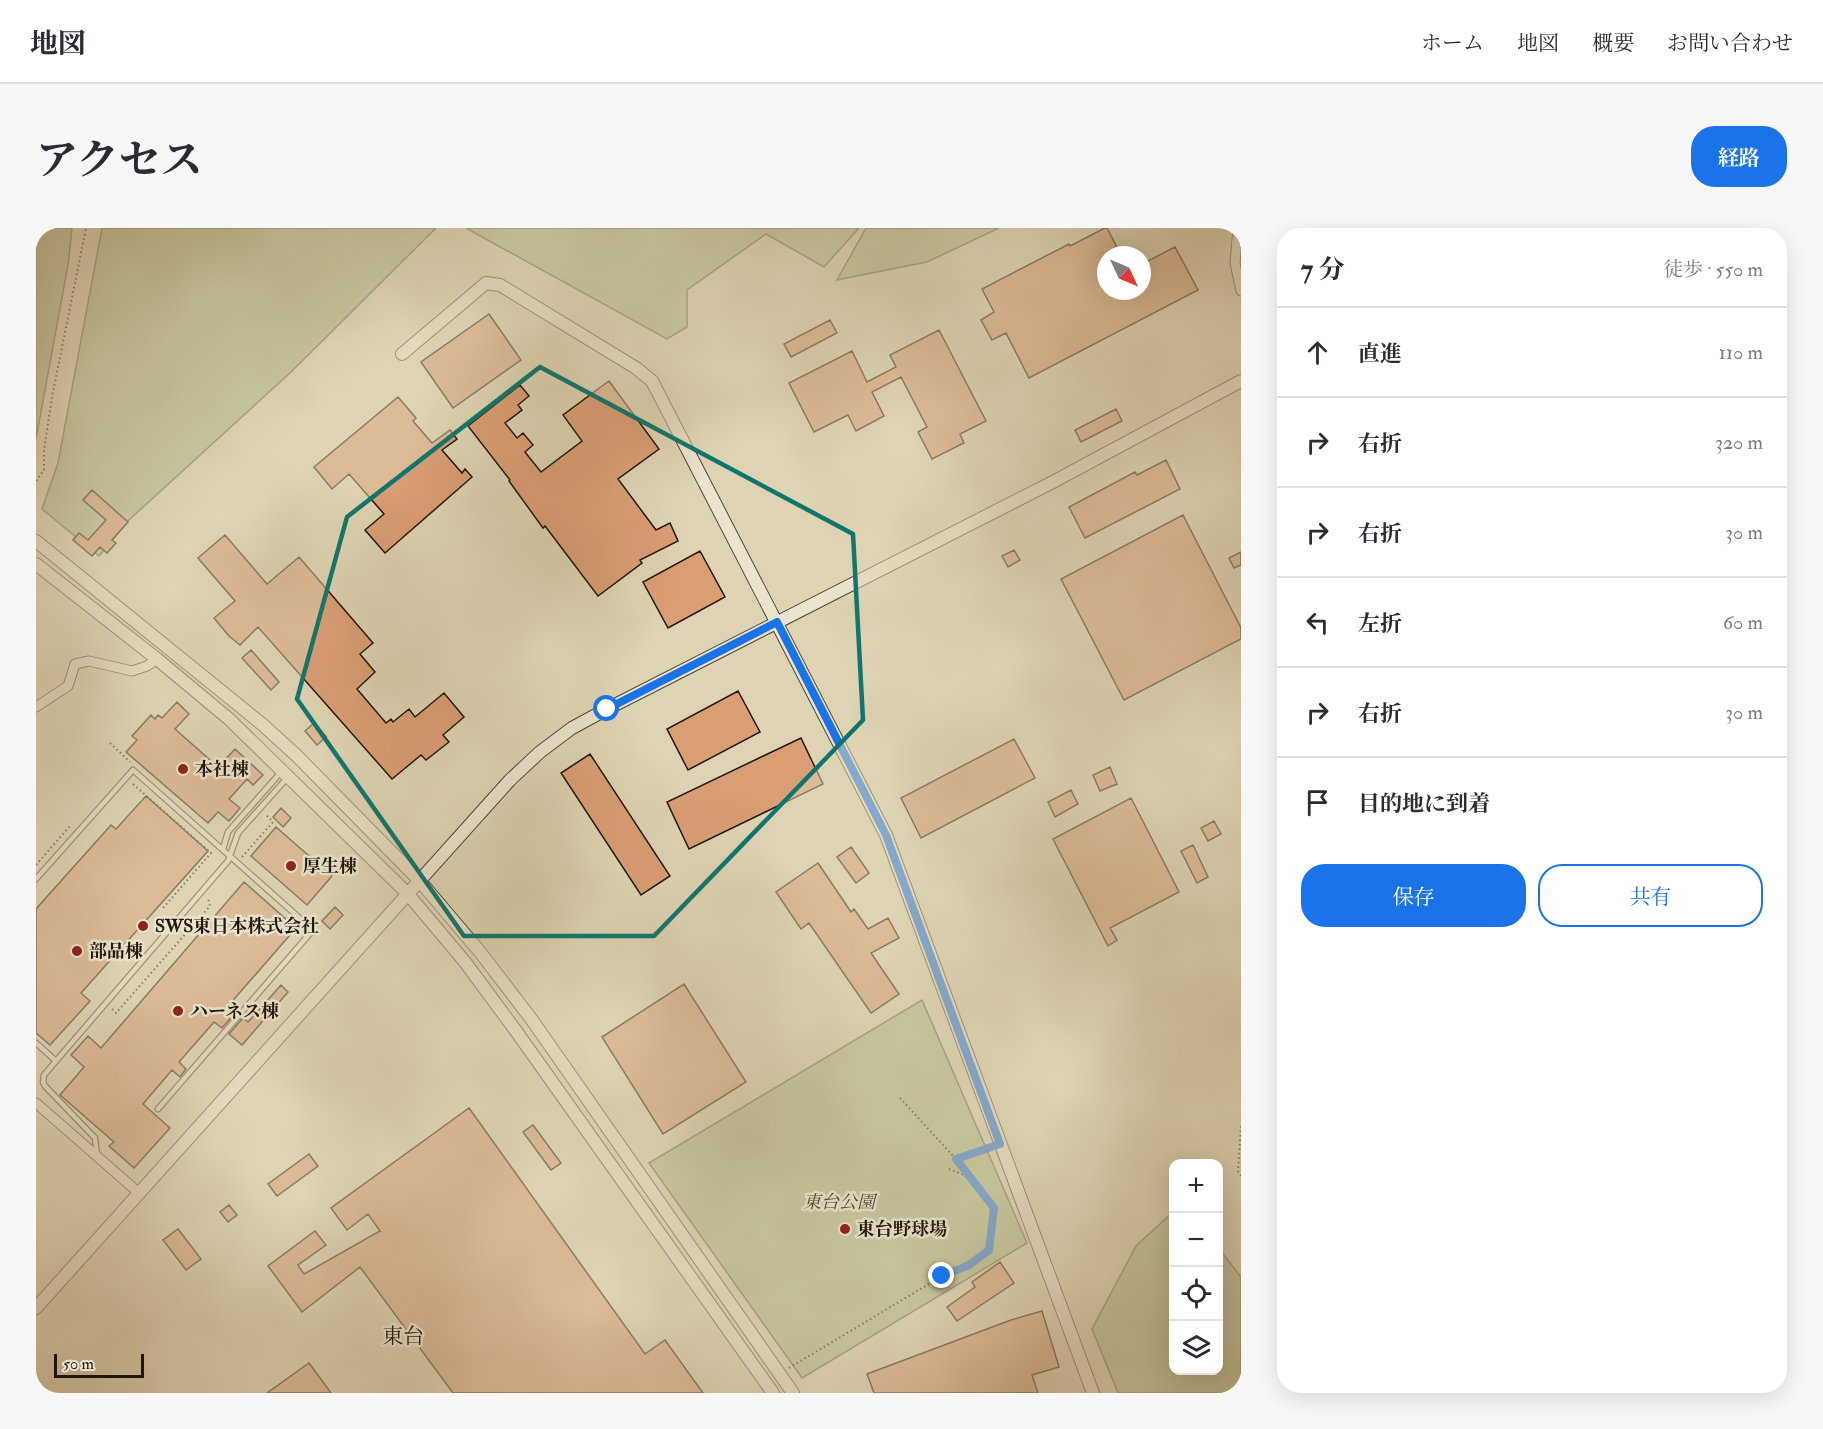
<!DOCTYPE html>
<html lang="ja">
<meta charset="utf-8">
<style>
body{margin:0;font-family:"IM FELL Double Pica","Noto Serif JP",serif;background:#f7f7f7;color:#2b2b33}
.controls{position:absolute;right:18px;bottom:18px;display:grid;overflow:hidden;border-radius:12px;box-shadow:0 6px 24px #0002}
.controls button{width:54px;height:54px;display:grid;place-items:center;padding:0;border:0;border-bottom:2px solid #e1e1e2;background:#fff;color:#2b2b33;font:30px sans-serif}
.compass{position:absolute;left:1061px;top:18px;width:54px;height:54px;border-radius:50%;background:#fff;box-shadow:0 6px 24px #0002;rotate:134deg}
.scale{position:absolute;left:18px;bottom:15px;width:90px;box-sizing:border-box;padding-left:6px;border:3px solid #21160c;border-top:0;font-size:16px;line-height:21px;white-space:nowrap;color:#21160c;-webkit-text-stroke:4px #eae3ce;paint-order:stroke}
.stop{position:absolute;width:18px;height:18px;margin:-14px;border:4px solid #1a73e8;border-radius:50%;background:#fff}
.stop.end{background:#1a73e8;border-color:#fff;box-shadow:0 2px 6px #0008}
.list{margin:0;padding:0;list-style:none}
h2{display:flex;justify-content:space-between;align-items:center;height:78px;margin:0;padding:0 24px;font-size:26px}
h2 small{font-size:20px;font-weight:400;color:#7c7c81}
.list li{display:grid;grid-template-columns:39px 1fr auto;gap:18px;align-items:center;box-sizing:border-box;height:90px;padding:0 24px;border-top:2px solid #e1e1e2}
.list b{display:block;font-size:22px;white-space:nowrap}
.list em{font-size:20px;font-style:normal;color:#7c7c81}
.actions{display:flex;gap:12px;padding:18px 24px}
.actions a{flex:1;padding:14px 0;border:2px solid #1a73e8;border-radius:24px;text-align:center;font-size:21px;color:#1a73e8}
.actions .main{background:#1a73e8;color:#fff}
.icon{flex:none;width:33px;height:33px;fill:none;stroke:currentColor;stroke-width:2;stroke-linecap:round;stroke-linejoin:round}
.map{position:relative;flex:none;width:1205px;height:1165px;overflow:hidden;border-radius:24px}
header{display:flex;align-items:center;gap:36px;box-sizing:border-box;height:84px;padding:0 30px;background:#fff;border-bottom:2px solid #e1e1e2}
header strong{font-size:28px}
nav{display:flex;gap:33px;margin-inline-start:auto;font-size:21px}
.intro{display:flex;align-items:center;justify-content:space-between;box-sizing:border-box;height:144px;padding:0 36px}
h1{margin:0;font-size:42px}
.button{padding:15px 27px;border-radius:24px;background:#1a73e8;color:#fff;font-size:21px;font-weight:700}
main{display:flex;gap:36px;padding:0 36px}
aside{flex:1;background:#fff;border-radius:24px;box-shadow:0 6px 24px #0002}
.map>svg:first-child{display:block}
</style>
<header>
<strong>地図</strong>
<nav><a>ホーム</a><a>地図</a><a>概要</a><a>お問い合わせ</a></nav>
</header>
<div class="intro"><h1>アクセス</h1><a class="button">経路</a></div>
<main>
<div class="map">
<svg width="1205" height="1165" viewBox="0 0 1205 1165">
<rect width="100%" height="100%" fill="#ded4b3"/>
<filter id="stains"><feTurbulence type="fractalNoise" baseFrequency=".00333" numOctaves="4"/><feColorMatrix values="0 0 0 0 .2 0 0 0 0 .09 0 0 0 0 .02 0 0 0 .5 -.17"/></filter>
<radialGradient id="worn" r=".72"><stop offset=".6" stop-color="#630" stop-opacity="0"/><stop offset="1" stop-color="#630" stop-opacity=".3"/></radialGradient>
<!-- green -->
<path fill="#b1bd8d" stroke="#696a4c" stroke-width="1.5" d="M0 0H36L32 37 0 211Z
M66 0H400L255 144 94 291 63 328 6 281 22 235Z
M430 0H823L788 39 730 6 651 62V99L631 111Z
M830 0H963L891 34 801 52Z
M886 772 991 1015 766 1150 613 935Z
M1137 984 1138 1142H1182L1183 1021 1205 1049V1165H1082L1056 1101 1100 1018Z"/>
<!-- building -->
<path fill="#da9e75" stroke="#21160c" stroke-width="1.5" d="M1069 0H1071L1085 27H1070V63H1106V36L1139 19 1162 62 993 150 970 105 956 112 945 92 958 84 946 61 1033 16 1034 18Z
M453 86 485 132 417 180 385 134Z
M794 92 801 105 755 129 748 116Z
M903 102 950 193 924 206 928 215 896 231 882 204 891 199 865 149 836 164 848 188 820 203 812 187 778 204 753 155 816 123 831 154 860 139 854 127Z
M573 153 623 221 582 251 620 302 634 295 642 313 604 332 606 335 562 368 509 298 507 300 473 253 474 252 432 198 484 157 493 168 482 177 486 182 469 195 481 210 487 205 497 217 489 224 505 244 546 213 527 187Z
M362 169 380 190 377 193 396 215 414 202 421 211 406 222 426 245 429 241 436 249 349 325 329 302 348 286 313 246 296 261 278 239Z
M1080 181 1086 193 1045 214 1039 202Z
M1130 232 1144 261 1049 310 1033 279 1099 244 1101 247Z
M56 262 92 294 76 312 80 315 71 325 64 319 56 328 37 312 43 305 52 312 70 292 47 272Z
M1147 287 1205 400V411L1088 472 1025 351Z
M189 307 231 356 263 329 337 415 324 426 339 444 321 461 350 495 355 491 357 494 373 481 379 489 408 465 428 489 407 507 413 514 390 532 385 527 356 551 222 399 204 417 193 408 178 390 199 373 162 330Z
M978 322 984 332 972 339 966 328Z
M664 323 689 369 632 400 607 354Z
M1205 324V337L1198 340 1193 330Z
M215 422 243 454 235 462 206 430Z
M702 463 724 504 652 542 631 501Z
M141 474 153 486 139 501 182 539 199 521 227 547 217 557 211 551 193 571 204 580 193 593 182 584 172 595 90 524 101 512 96 508 115 487 119 491 122 487 126 490Z
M278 495 290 509 281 517 269 503Z
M765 510 787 556 653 621 631 574Z
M978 511 999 550 885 610 865 570Z
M554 526 634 648 605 667 525 545Z
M1074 539 1081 556 1064 563 1057 547Z
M1035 562 1042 576 1019 589 1012 574Z
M110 568 172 623 45 765 54 773 14 817 0 805V681L75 597 80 601Z
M1095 570 1143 664 1074 700 1081 712 1072 718 1017 611Z
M245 580 255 590 247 599 237 589Z
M1178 593 1185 606 1172 613 1165 600Z
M240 599 296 648 271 677 215 628Z
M1157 617 1172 649 1161 655 1145 623Z
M815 619 833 645 820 655 801 629Z
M782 635 815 684 818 681 832 701 852 690 863 710 835 725 863 766 835 785 773 695 765 701 740 664Z
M208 654 260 700 193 777 200 784 186 800 178 794 143 834 150 841 144 849 136 842 107 876 134 900 98 940 73 918 78 914 24 867 48 839 35 827 52 808 65 820Z
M299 679 307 687 294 701 286 693Z
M648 756 710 854 627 906 566 809Z
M245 757 252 764 206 817 193 806 207 790 212 794Z
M433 880 609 1126 629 1112 667 1165H417L324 1039 266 1084 232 1038 279 1003 290 1017 262 1037 268 1046 344 1003 332 986 311 1002 295 980Z
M497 897 525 935 515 942 487 904Z
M273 926 282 938 241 968 232 956Z
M193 977 201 987 192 994 184 984Z
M142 1001 165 1031 150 1042 127 1012Z
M964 1034 978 1055 921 1093 911 1079 939 1059 936 1054Z
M1006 1083 1023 1139 996 1147 1002 1165H838L831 1146 975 1092Z
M273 1135 295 1165H231Z"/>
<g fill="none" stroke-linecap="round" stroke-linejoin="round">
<defs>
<path id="service" d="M187 621 192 604 246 543
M0 651 97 542 277 702 122 881
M0 815 20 833
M61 928 59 910 9 858 7 854 8 847 192 633 202 605 252 549"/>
<path id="minor" d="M1202 0 1199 35 1205 63
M0 479 32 458 39 436 53 433 96 443 111 438 121 431
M0 875 103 965"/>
<path id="tertiary" d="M366 126 450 55 464 57 600 140 616 153 850 607 1057 1165
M0 313 227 497 261 528 383 652 444 724 496 792 757 1165
M0 336 121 431 193 491 371 665 429 734 480 803 737 1165
M0 1080 474 552 504 524 536 500 571 481 1015 255 1205 153"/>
</defs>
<!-- service casing -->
<use href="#service" stroke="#504636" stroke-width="7"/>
<!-- minor casing -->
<use href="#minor" stroke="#504636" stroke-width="11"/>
<!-- tertiary casing -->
<use href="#tertiary" stroke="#504636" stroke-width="14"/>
<!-- path -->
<path stroke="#21160c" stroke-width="2" stroke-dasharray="1.5 3" stroke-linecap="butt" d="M0 253 8 242V222L16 169 50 0
M74 515 94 534
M97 556 175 625 127 680
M206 629 237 594 230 587
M0 637 34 598
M76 781 80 785 174 678 172 670
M1205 898 1202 943 1205 948
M920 931 953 920
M913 941 936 950
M753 1140 906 1048 933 1037 953 1022 958 980 930 942 864 870"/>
<!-- service -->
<use href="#service" stroke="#eae3ce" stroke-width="4.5"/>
<!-- minor -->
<use href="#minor" stroke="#eae3ce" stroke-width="9"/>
<!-- tertiary -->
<use href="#tertiary" stroke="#eae3ce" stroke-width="12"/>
</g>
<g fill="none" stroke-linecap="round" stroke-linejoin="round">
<!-- route -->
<path stroke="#1a73e8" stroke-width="8" d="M571 481 741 394 850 607 964 916 920 931 958 980 953 1022 933 1037 906 1048"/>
</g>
<!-- marked area -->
<path d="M0 0H1205V1165H0ZM504 139 817 306 827 492 618 708H428L261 471 311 289Z" fill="#ded4b3" fill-opacity=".55" fill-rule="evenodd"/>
<path fill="none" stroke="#0f766e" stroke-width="4.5" stroke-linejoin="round" d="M504 139 817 306 827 492 618 708H428L261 471 311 289Z"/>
<!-- markers -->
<g fill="#8f2418" stroke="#eae3ce" stroke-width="2">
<circle cx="147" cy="541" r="6"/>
<circle cx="255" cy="638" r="6"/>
<circle cx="107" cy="698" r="6"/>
<circle cx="41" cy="723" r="6"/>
<circle cx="142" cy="783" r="6"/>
<circle cx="809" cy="1001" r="6"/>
</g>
<g text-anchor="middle" stroke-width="5" stroke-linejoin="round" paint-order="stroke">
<!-- poi labels -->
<g font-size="18" font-weight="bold" fill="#21160c" stroke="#eae3ce" text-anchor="start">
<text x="159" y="547">本社棟</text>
<text x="267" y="644">厚生棟</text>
<text x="119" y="704">SWS東日本株式会社</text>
<text x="53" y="729">部品棟</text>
<text x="154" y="789">ハーネス棟</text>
<text x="821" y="1007">東台野球場</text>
</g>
<!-- park labels -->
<g font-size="18" font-style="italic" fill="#4c4833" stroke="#eae3ce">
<text x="803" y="980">東台公園</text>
</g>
<!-- quarter labels -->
<g font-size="21" fill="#21160c" stroke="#eae3ce">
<text x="367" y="1115">東台</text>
</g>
</g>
<rect width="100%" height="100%" filter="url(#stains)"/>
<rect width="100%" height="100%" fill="url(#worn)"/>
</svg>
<div class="controls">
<button>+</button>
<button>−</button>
<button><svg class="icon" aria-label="locate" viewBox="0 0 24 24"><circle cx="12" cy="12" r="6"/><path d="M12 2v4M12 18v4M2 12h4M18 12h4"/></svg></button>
<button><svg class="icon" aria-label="layers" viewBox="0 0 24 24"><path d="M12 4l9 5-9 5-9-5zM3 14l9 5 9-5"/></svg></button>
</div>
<svg class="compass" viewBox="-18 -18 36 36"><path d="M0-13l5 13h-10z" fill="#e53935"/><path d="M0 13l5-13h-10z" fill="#7c7c81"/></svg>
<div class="scale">50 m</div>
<div class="stop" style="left:571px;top:481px"></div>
<div class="stop end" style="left:906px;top:1048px"></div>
</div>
<aside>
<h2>7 分<small>徒歩 · 550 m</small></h2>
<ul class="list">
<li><svg class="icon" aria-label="ahead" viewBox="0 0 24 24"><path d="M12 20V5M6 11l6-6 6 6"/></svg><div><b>直進</b></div><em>110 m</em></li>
<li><svg class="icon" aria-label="right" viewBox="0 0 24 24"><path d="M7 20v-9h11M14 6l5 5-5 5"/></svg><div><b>右折</b></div><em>320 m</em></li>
<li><svg class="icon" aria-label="right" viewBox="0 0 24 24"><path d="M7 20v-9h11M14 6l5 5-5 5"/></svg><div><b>右折</b></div><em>30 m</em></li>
<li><svg class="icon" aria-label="left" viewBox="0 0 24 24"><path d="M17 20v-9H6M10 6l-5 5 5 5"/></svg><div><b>左折</b></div><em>60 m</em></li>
<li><svg class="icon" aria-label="right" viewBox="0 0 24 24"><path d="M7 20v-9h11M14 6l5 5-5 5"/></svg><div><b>右折</b></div><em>30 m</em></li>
<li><svg class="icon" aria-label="arrive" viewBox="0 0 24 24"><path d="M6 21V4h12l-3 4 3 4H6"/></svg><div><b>目的地に到着</b></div></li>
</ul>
<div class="actions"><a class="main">保存</a><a>共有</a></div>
</aside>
</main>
